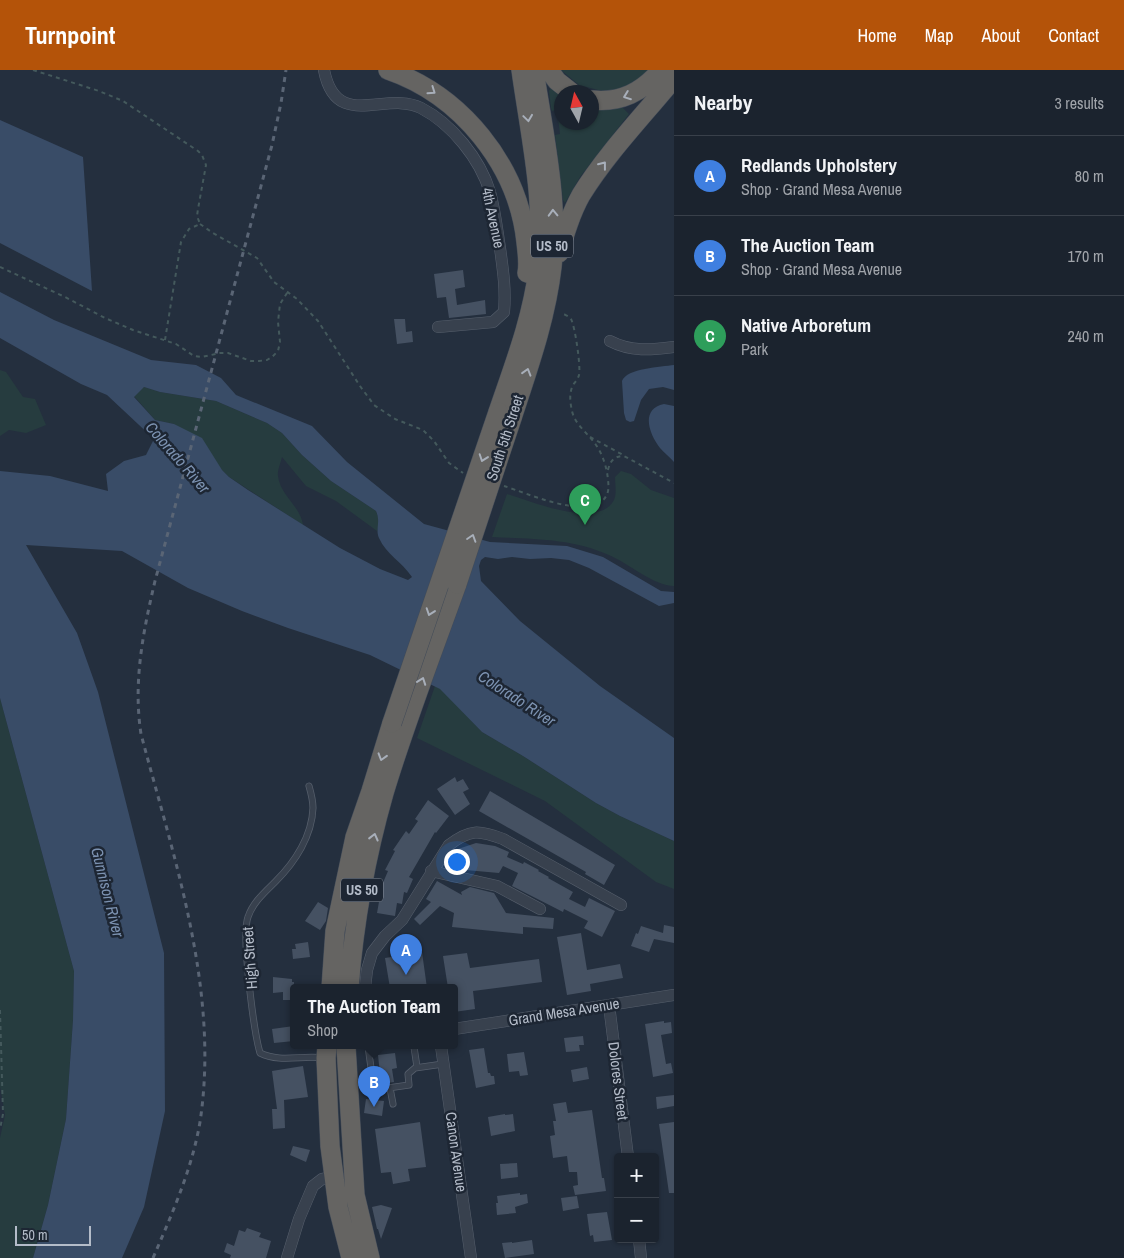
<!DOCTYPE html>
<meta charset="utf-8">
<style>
body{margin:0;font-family:"Archivo Narrow",sans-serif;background:#282f3a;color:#f1f3f6}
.controls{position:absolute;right:15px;bottom:15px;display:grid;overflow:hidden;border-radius:5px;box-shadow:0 1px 4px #0004}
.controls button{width:45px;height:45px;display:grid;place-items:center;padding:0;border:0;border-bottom:1px solid #39404a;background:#1b232e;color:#f1f3f6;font:25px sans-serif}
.compass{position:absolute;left:554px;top:15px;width:45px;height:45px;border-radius:50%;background:#1b232e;box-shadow:0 1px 4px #0004;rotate:352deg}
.scale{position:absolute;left:15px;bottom:12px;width:76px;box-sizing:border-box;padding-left:5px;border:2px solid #b4bcc9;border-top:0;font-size:14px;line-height:18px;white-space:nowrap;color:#b4bcc9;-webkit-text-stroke:4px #1d2633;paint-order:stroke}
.you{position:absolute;left:456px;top:791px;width:18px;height:18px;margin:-12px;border:4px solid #fff;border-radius:50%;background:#1a73e8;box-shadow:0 0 0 8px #1a73e833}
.badge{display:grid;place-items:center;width:32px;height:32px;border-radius:50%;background:#b45309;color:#fff;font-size:16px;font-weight:700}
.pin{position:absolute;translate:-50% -41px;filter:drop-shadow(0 1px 2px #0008)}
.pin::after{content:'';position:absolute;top:26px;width:18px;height:15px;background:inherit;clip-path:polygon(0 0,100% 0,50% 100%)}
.popup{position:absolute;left:290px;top:914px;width:168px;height:65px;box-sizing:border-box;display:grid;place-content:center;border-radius:5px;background:#1b232e;filter:drop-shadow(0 1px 4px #0005);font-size:16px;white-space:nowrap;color:#a0a4aa}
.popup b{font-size:19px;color:#f1f3f6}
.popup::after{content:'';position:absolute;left:50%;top:100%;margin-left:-10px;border:10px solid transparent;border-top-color:#1b232e}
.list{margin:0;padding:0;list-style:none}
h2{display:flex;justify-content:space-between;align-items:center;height:65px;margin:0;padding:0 20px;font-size:21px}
h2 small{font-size:16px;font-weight:400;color:#a0a4aa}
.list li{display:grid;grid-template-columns:32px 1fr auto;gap:15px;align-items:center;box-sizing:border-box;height:80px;padding:0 20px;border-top:1px solid #39404a}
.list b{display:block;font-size:19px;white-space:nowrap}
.list p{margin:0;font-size:16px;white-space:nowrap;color:#a0a4aa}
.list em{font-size:16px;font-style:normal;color:#a0a4aa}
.map{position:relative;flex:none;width:674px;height:1188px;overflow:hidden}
header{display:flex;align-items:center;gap:30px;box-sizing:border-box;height:70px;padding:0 25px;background:#b45309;color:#fff}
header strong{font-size:24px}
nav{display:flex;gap:28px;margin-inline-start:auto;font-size:18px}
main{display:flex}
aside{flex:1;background:#1b232e}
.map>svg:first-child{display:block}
</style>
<header>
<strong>Turnpoint</strong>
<nav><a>Home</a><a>Map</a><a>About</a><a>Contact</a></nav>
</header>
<main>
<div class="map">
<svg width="674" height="1188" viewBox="0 0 674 1188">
<rect width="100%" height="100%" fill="#242f3e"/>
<!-- green -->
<path fill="#263c3f" d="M561 0H649L632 14 613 21H602L579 15Z
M551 18 561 26 562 52H592V38L608 40 622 37 629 44 580 107 565 133 563 130 555 65 560 64 557 40 552 41 551 38 549 21Z
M0 300 6 302 23 327 35 329 46 355 26 363 9 360 0 366Z
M144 317 160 322 216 331 267 353 282 363 302 385 331 411 376 441C379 448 380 454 377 461L336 431 306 416 282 387C281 392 277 401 278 406 280 425 301 437 303 455L229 407 174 354 155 350 134 326Z
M621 401 631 404 651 420 674 428V516C654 516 628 493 609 485 571 468 532 469 492 467L507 424C531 431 598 460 614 430 617 424 615 413 615 407Z
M435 616 441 619 482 662 523 686 596 733 620 746 674 771V819L656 812 545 731 417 668Z
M0 628 74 901 73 950 66 1049 48 1135 33 1188H0V1068L5 1045 0 1016Z"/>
<!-- water -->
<path fill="#394c67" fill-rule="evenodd" d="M0 50 83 87 92 221 0 173Z
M0 222 54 250 151 290 196 295 221 308 236 325 312 356 347 392 424 454 490 472 567 476 603 487 661 521 674 522V533L659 536 589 498 569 490 551 488 530 489 512 487 498 489 485 487 481 490 479 496 481 511 520 551 600 616 674 668V771L620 746 596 733 523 686 482 662 440 619 370 585 288 558 242 541 188 518 122 481 26 475 77 563 98 622 164 883 165 1041 144 1137 122 1188H33L48 1135 66 1049 73 950 74 901 0 628V401L50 406 108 421 106 404 124 391 146 385 154 369 107 325 81 314 0 268ZM144 317 160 322 216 331 267 353 282 363 302 385 331 411 376 441C381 452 375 459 379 468 386 484 402 492 412 507L408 510 380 499 340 478 248 420 229 407 222 400 202 368 174 354 155 350 134 327Z
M674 295V320L663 317 649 319 641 330 634 351 630 352 626 350 624 343 622 311C627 298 661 297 674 295Z
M664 334 674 336V392C670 387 664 383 660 378 649 364 640 339 664 334Z"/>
<!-- building -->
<path fill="#455162" d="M463 200 465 217 455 219 457 235 485 230 486 244 449 248 446 227 437 228 434 204Z
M394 249H405L406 262 412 261 413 272 397 274Z
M455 707 457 712 463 709 469 719 463 722 470 734 455 745 437 719Z
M490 721 615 795 604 815 585 804 586 802 479 741Z
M428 730 449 746 436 763 435 762 409 807 413 809 407 823 404 822 402 834 397 833 395 846 377 843 382 815 388 801 385 800 395 781 393 780 406 761 409 764 418 751 415 749Z
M476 773 495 776 509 782 507 787 523 794 524 792 539 800 538 801 549 807 548 808 573 822 569 829 585 837 589 828 615 841 602 867 584 858 588 851 564 839 563 842 512 816 518 803 503 796 499 803 454 799 451 786 455 780Z
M437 811 462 825 461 822 470 817 494 823 506 843 554 848 553 859 523 857V864L452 857 454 843 440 836 420 855 414 849 431 832 426 829Z
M318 832 328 838 326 851 320 860 305 851Z
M664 855 674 857V873L654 869 649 882 631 876 636 863 638 864 641 856 663 863Z
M581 863 587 900 620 894 623 908 590 914 591 921 567 925 557 867Z
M308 872 310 887 293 889 292 879H296L295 874Z
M422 882 427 918H390L385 888Z
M467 883 470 898 539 889 542 912 473 921 475 939 454 942V918H448L443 886Z
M273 907 292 909V912H294V930H283V922L273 923Z
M664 951V953L671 952 672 963 661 965 666 994 671 993 673 1003 653 1007 645 954Z
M294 956V971L274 973 272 959Z
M583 966 584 975H579L580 981 566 982 564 968Z
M484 978 488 1003H490L491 1006H494L495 1014 476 1018 469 980Z
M524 982 528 1005 520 1006 519 1001 509 1002 507 984Z
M395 983 397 998 392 999 394 1012 381 1014 378 985Z
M303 996 308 1027 284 1030 285 1058 273 1059 272 1039H277L272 1001Z
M587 997 589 1009 573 1012 571 1000Z
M674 1025V1036L657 1039 656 1027Z
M366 1029 384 1031 382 1046 364 1043Z
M566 1032 568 1043 592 1040 602 1108H604L606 1121 575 1125 573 1116 578 1115 577 1102H569L567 1086 553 1088 550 1066 555 1065 553 1051H556L553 1034Z
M505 1044V1045L513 1044 515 1061 491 1066 488 1047Z
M420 1052 426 1097 408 1099 410 1111 393 1114 391 1102 381 1103 375 1059Z
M674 1052V1123H669L659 1054Z
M293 1076 310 1080 306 1092 290 1085Z
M517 1093 518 1107 501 1109 500 1094Z
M520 1123V1125L527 1124 528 1133 515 1137 516 1143 497 1145 496 1133H498L497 1126Z
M577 1126 579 1138 563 1141 561 1128Z
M381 1135 392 1138 381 1169 378 1159H377L372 1137Z
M607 1142 612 1170 594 1172 593 1165 590 1166 587 1144Z
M247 1158 261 1163 259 1167 271 1171 266 1188H230L231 1185 224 1182 227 1173 234 1176 239 1160 245 1162Z
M532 1170 534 1184 505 1188 502 1173 512 1172V1173Z"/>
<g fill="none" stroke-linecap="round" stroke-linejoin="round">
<defs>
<path id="service" d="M309 716C311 723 313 731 313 738 312 766 295 792 276 811 265 822 253 832 248 847 241 865 254 962 260 983 280 993 302 985 324 988
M368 976 374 1020 409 1015 408 1004 415 998 443 994
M414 977 417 997
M352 1013 372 1011
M390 1018 393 1034"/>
<path id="minor" d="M324 0C336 62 386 20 421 38 452 54 480 89 490 122 495 140 497 159 500 178 503 200 506 220 504 242L493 252 438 257
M610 271C631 282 651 280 674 277
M431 801 497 816 540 839
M365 918 367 900 372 883 385 866 402 850 449 775C470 759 479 760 503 769L621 835
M609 935 628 1087
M454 959 674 925
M441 976 471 1188
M639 1169 641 1188
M287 1188 299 1149 313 1116 322 1109 334 1107"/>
<path id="trunk" d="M388 0C461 25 518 95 526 172 527 182 529 193 527 203
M549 0 557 11 571 22
M592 30C621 33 642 22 661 0
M559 183C565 163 571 143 581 125 607 83 643 46 674 8
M498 342C514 295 532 249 538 200 546 134 530 65 521 0
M512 348C528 299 546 249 552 197 559 132 544 65 534 0
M331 918 335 861 355 767 371 721 392 653
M349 918C354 853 366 786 384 723 405 653 432 584 457 514
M327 976 326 988 330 1076 338 1137 351 1188
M346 976 355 1125 370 1188"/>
</defs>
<!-- service casing -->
<use href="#service" stroke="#565f6c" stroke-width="7"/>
<!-- minor casing -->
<use href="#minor" stroke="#565f6c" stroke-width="12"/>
<!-- trunk casing -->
<use href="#trunk" stroke="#434c59" stroke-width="20"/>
<!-- path -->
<path stroke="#44595c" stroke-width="2" stroke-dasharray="4 4" stroke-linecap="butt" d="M33 0 99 21 123 31 198 81 202 85 206 95 198 139 197 146 200 154
M200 154 213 163 257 188 274 212 297 229 318 251 360 316 374 335 395 349 423 360 434 371 449 393 463 403
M0 197 65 227 105 248 133 260 176 274 194 286 202 287 220 283H228L251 291H259L267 290 272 287 278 281 280 272 278 252 280 234 287 223
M165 270 181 172 189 159 200 154
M590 367 623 385
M608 400C610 391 614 386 624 386L674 413
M504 416C527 423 581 448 602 431 609 425 609 418 608 410 607 398 603 385 596 375 588 363 575 355 572 341 570 332 569 323 573 315 575 312 578 309 579 305 581 297 575 256 571 249 569 246 565 245 562 243
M0 940 3 1044 0 1059"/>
<!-- service -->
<use href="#service" stroke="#38414e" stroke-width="5.5"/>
<!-- minor -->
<use href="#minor" stroke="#38414e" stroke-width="11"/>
<!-- trunk -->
<use href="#trunk" stroke="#656462" stroke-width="19"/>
<!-- rail -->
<path stroke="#5a6575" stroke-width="3" stroke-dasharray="5 5" stroke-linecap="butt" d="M153 1188C172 1144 192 1099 200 1052 220 921 174 789 141 664 133 612 143 562 155 511L272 75 281 33 286 0"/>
<defs>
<path id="trunk-bridge" d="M457 514 512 348
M392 653 498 342"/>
</defs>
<!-- trunk-bridge casing -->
<use href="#trunk-bridge" stroke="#434c59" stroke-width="20" stroke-linecap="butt"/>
<!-- trunk-bridge -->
<use href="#trunk-bridge" stroke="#656462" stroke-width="19"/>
</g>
<!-- one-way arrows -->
<defs><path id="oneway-chevron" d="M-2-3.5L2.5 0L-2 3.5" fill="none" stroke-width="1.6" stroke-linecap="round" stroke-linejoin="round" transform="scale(1.25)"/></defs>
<g stroke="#a8afba">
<use href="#oneway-chevron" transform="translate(432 21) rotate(35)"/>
<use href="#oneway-chevron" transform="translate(627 26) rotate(159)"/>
<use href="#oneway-chevron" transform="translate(528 48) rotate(82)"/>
<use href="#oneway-chevron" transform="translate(603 95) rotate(-52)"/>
<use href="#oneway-chevron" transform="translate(553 143) rotate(-92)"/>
<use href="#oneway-chevron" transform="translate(527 302) rotate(-73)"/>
<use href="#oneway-chevron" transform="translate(483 388) rotate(109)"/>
<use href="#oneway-chevron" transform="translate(472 468) rotate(-72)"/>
<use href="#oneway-chevron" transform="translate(430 542) rotate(109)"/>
<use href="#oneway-chevron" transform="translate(422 611) rotate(-70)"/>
<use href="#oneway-chevron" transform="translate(382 687) rotate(107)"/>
<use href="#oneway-chevron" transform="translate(374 767) rotate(-76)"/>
</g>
<g text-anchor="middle" stroke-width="5" stroke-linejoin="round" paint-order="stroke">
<!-- shield labels -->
<g fill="#1d2633" stroke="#878f9c" stroke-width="1">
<rect x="531" y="164.5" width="42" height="23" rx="4"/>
<rect x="341" y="808.5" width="42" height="23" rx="4"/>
</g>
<g font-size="14" font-weight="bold" fill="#b4bcc9">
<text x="552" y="181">US 50</text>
<text x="362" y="825">US 50</text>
</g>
<!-- street labels -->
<g font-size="15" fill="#b4bcc9" stroke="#1d2633">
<text transform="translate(493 148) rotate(78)" y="5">4th Avenue</text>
<text transform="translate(505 368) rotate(-72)" y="5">South 5th Street</text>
<text transform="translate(250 888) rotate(-94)" y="5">High Street</text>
<text transform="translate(564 942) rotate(-9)" y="5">Grand Mesa Avenue</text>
<text transform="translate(618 1011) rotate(83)" y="5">Dolores Street</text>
<text transform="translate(456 1082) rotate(82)" y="5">Canon Avenue</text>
</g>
<!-- water labels -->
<g font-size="16" font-style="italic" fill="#7c92b1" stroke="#1d2633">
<text transform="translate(178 387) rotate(49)" y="6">Colorado River</text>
<text transform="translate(517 628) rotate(33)" y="6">Colorado River</text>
<text transform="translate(108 822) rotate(76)" y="6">Gunnison River</text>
</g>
</g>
</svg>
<div class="controls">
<button>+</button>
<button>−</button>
</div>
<svg class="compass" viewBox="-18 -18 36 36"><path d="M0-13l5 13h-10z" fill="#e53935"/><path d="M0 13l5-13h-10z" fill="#a0a4aa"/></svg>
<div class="scale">50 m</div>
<div class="you"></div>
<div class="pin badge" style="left:406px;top:905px;background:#3f7fe0">A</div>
<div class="pin badge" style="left:374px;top:1037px;background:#3f7fe0">B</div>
<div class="popup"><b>The Auction Team</b>Shop</div>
<div class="pin badge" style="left:585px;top:455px;background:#2e9e5b">C</div>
</div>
<aside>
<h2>Nearby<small>3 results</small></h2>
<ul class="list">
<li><span class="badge" style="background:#3f7fe0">A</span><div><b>Redlands Upholstery</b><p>Shop · Grand Mesa Avenue</p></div><em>80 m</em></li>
<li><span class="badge" style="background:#3f7fe0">B</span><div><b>The Auction Team</b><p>Shop · Grand Mesa Avenue</p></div><em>170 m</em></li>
<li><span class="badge" style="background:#2e9e5b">C</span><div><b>Native Arboretum</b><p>Park</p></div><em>240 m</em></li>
</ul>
</aside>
</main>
